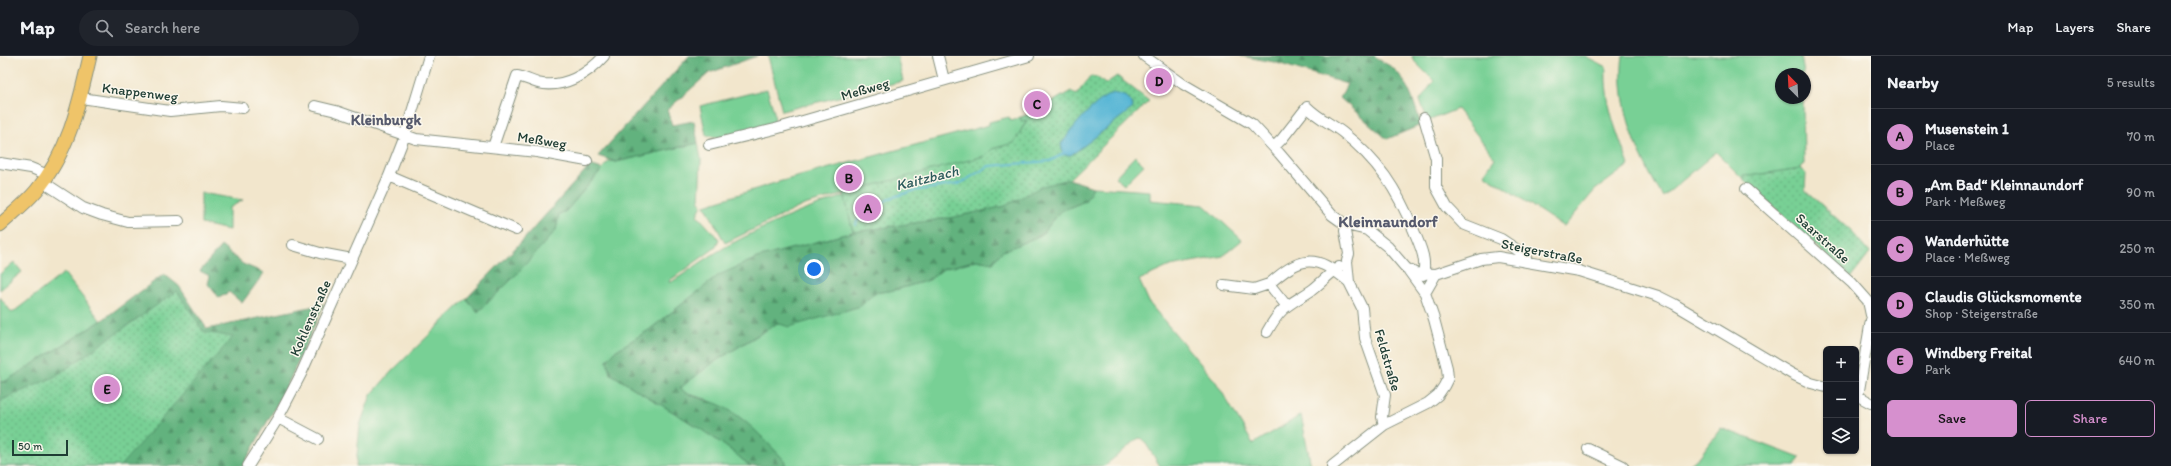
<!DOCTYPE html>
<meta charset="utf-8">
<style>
body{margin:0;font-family:Itim,sans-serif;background:#20242c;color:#f1f3f6}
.controls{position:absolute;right:12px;bottom:12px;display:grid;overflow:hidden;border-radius:6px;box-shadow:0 1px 3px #0004}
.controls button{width:36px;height:36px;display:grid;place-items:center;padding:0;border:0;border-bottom:1px solid #363941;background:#171b24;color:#f1f3f6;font:20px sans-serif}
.compass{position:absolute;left:1775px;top:12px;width:36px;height:36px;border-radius:50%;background:#171b24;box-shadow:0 1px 3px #0004;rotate:336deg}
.scale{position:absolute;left:12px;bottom:10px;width:56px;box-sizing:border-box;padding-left:4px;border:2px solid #1f3d34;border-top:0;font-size:11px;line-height:14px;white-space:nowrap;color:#1f3d34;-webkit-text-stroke:3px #fbf7ec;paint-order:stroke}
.you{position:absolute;left:814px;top:213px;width:14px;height:14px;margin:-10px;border:3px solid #fff;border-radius:50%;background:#1a73e8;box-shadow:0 0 0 6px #1a73e833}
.badge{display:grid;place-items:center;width:26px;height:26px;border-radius:50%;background:#d690ce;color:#111;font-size:13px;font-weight:700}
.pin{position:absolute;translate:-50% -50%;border:2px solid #fff;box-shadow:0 1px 4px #0006}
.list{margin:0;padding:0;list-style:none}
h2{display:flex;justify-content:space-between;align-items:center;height:52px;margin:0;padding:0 16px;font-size:17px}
h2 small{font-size:13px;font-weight:400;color:#9ea1a6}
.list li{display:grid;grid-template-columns:26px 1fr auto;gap:12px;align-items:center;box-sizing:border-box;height:56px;padding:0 16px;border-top:1px solid #363941}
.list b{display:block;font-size:15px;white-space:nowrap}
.list p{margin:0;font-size:13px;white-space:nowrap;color:#9ea1a6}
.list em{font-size:13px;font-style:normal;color:#9ea1a6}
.actions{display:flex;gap:8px;padding:12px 16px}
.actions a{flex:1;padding:9px 0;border:1px solid #d690ce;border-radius:6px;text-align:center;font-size:14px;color:#d690ce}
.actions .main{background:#d690ce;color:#111}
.icon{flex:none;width:22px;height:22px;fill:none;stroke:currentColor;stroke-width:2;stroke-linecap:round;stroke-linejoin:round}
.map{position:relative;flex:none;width:1871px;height:410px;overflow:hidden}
header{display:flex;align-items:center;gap:24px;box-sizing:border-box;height:56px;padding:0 20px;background:#171b24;border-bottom:1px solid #363941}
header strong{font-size:19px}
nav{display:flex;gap:22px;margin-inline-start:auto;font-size:14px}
.search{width:280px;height:36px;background:#20242c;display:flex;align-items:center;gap:10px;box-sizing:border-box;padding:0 14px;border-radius:22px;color:#9ea1a6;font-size:15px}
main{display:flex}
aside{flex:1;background:#171b24}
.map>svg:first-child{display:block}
</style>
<header>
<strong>Map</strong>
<div class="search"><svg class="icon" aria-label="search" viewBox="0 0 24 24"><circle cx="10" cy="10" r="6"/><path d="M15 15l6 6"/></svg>Search here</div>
<nav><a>Map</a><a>Layers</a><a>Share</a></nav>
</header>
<main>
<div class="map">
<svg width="1871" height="410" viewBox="0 0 1871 410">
<defs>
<pattern id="forest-firs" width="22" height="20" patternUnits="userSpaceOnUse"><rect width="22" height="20" fill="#62b27e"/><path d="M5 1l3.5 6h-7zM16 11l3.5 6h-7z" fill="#509268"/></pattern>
<pattern id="park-dots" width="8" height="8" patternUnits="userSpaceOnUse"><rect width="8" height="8" fill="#78d095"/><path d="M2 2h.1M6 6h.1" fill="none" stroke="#62aa7a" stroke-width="1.8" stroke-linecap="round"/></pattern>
</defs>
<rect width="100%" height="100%" fill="#fbf7ec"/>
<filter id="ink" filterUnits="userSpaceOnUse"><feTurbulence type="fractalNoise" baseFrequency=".025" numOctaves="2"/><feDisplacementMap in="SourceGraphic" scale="8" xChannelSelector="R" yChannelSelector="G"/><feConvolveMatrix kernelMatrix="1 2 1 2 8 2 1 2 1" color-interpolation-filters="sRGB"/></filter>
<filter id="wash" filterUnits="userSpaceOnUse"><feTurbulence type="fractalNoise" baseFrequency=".012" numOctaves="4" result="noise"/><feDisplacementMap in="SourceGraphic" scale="16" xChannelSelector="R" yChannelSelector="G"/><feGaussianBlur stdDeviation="0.9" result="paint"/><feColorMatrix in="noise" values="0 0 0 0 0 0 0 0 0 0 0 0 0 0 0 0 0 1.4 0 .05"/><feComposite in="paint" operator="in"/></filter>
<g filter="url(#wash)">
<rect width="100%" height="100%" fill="#f2e6cc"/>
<!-- green -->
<path fill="#78d095" stroke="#4c8664" d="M768 0H897L903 25 782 55Z
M1412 0H1585L1606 11C1604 47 1617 77 1629 109L1595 134 1564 171 1484 118 1495 102 1457 53 1428 65 1420 44 1434 25 1413 4Z
M1623 0H1801L1804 18H1781V42H1803L1804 108 1801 112 1750 120 1744 119 1743 123 1716 96 1663 141C1638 100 1616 49 1623 0Z
M767 33 774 56 775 67 726 81V84L706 79 700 50Z
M1009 61 1011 65 1020 61 1022 65 1027 63 1014 87 992 93 985 100 804 149 725 187 705 149 778 126 989 69V66Z
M698 87 701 103 699 146 702 149 697 159 719 183 715 192 669 225 670 227C689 215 707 201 727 190 764 170 804 153 845 140L853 176 757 202 720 219 649 274 615 295 607 305 610 317C656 348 709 373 750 410H356L360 369 371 339 392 315 466 243 478 256 556 174 559 158 566 155 609 105 616 106Z
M1135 100 1144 109 1124 129 1115 121Z
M1093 131 1150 135V144L1204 149 1242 184 1223 200 1170 210 1139 224 1150 248 1216 326 1253 388 1301 359 1311 410H1160L1143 383 1139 382 1104 410H785V405L742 363 706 343 685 337 680 332 714 306 778 267 861 250 874 237 895 234 929 224 943 213 977 204 993 207 1000 196 1041 179 1061 155 1085 145Z
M201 137 243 144 229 152V174L201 168Z
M14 206 22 216 0 234V218Z
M64 217 101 265 6 325 0 326V241L12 257Z
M1721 372 1800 402 1795 410H1688L1700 400Z"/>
<!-- forest -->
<path fill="url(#forest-firs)" stroke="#407859" d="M689 0H757L709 17 667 54 672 69 694 65 698 87 616 106 598 100Z
M1241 0H1375C1381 7 1390 8 1396 15 1409 28 1416 52 1421 69L1387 83 1340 42 1347 28 1274 6Z
M590 109 602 113 566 155 559 158 556 174 514 221 478 256 466 243 524 183Z
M1069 123 1093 131 1085 145 1061 155 1041 179 1001 196 993 207 977 204 943 213 929 224 895 234 874 237 861 250 789 271 777 267 714 306 680 332C689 342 709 343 722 350 747 363 766 385 785 405V410H750C709 373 656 348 610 317L607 305 615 295 649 274 719 219 757 202 853 176 954 161 1005 150 1042 129Z
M221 190 243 208 264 217 242 247 229 236 219 242 208 228 210 220 200 215Z
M164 218 179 230 207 273 324 248 286 332 243 410H0V326L6 325 101 265Z"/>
<!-- park -->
<path fill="url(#park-dots)" stroke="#4c8664" d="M1091 20 1097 21 1105 28 1117 20 1149 45 1069 123 1042 130 1005 150 954 161 853 176 844 137 985 100 992 93 1014 87 1027 64 1021 65 1020 61 1033 57 1071 35 1076 39Z
M1801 112 1806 118 1805 134 1853 177 1870 197 1851 222 1743 123V119L1750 120Z
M177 235 204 276 233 281 120 410H0V345L54 321Z"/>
<!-- water -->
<path fill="#57b6d5" stroke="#3b7a84" d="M1112 37C1122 39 1132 40 1133 52L1085 89 1071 99H1063L1061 88C1075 69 1091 48 1112 37Z"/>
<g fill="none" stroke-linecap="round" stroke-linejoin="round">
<!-- stream -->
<path stroke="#57b6d5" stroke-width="2" d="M856 169 857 165 890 142 913 135 959 128 989 110 1050 105 1065 97"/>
</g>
</g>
<g filter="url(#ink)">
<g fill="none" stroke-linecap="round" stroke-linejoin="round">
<defs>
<path id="minor" d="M938 0 944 24
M1144 0 1183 28 1252 68 1279 97 1332 159 1346 169 1367 174 1388 191 1406 212 1415 217 1436 218 1481 203 1498 201 1579 215 1658 240 1674 248 1792 318 1811 327 1826 331
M81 42 170 55 221 50 243 52
M315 50 336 55 416 83 537 96 587 105
M1424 62 1436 103V131L1447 151 1463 168 1501 183 1525 199 1527 206
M709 89 775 73 1029 0
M493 91 517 20C524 21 531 25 538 27 563 33 588 18 604 0
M1274 91 1282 83 1307 51C1318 62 1330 67 1342 76 1378 104 1397 133 1414 175 1420 190 1427 203 1423 219
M0 107 31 112 48 119
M389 120 516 174
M43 126 83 152 102 159 128 166 179 165
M1746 133 1852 227 1868 245 1871 259
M1346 169 1345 175 1349 198 1347 205 1349 226 1362 252 1365 282 1385 339 1382 361 1384 369
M293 189 320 197 352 203
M1224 229 1254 233 1269 228
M1425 237 1436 218
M1286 249 1269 228C1301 200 1315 197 1349 226
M1267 276C1282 249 1288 250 1312 234 1321 227 1329 218 1339 211
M1856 339 1871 347
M1858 340 1871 264
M278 362 318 383
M1588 393 1623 410
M248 410 278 362 301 318 389 120 405 79 429 0
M1332 410 1384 369 1428 347 1438 339 1444 330 1448 322 1447 312 1434 263 1425 237 1409 215"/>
<path id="major" d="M0 169C12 158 25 148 36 135 69 96 79 48 90 0"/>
</defs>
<!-- minor casing -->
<use href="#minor" stroke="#889280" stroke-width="12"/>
<!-- major casing -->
<use href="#major" stroke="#889280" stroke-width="15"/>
<!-- minor -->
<use href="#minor" stroke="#fff" stroke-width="10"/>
<!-- major -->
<use href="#major" stroke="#efc469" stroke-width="13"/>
</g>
</g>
<g text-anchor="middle" stroke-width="3" stroke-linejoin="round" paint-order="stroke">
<!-- street labels -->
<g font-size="14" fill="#1f3d34" stroke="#fbf7ec">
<text transform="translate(865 33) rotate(-16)" y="5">Meßweg</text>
<text transform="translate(140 36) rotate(7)" y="5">Knappenweg</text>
<text transform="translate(542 84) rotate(9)" y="5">Meßweg</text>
<text transform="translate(1823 182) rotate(42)" y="5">Saarstraße</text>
<text transform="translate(1542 195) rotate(11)" y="5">Steigerstraße</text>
<text transform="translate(310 262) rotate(-66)" y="5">Kohlenstraße</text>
<text transform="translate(1388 304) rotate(74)" y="5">Feldstraße</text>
</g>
<!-- neighbourhood labels -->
<g font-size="15" font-weight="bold" fill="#565a6d" stroke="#fbf7ec">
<text x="386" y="69">Kleinburgk</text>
</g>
<!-- water labels -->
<g font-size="15" font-style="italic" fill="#2d5b5c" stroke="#fbf7ec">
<text transform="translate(927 122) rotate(-14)" y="5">Kaitzbach</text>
</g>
<!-- quarter labels -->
<g font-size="16" font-weight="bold" fill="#565a6d" stroke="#fbf7ec">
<text x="1388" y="171">Kleinnaundorf</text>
</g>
</g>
</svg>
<div class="controls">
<button>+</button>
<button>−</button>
<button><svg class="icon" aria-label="layers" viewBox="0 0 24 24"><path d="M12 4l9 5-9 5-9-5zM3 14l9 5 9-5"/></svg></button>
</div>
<svg class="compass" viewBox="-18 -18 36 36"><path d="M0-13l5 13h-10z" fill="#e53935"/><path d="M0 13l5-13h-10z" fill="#9ea1a6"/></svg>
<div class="scale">50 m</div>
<div class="you"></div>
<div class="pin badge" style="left:868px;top:152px">A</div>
<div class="pin badge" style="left:849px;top:122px">B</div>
<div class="pin badge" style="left:1037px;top:48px">C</div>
<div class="pin badge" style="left:1159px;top:25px">D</div>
<div class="pin badge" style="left:107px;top:333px">E</div>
</div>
<aside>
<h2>Nearby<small>5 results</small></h2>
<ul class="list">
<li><span class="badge">A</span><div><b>Musenstein 1</b><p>Place</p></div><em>70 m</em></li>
<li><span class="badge">B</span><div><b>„Am Bad“ Kleinnaundorf</b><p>Park · Meßweg</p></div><em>90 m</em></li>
<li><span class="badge">C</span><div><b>Wanderhütte</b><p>Place · Meßweg</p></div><em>250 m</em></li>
<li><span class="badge">D</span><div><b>Claudis Glücksmomente</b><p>Shop · Steigerstraße</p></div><em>350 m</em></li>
<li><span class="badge">E</span><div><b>Windberg Freital</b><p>Park</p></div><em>640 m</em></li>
</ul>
<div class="actions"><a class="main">Save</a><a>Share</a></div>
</aside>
</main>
